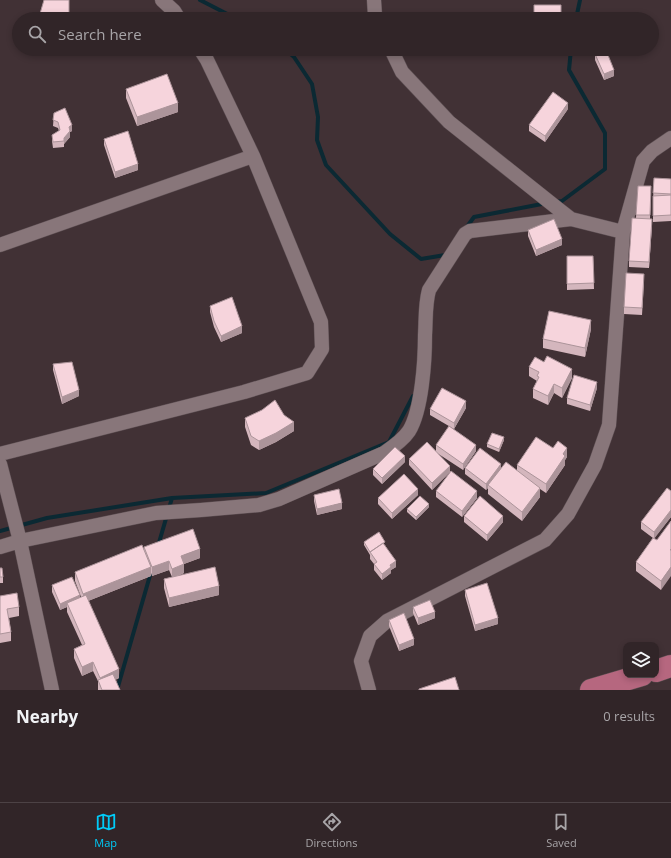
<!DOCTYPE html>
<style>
body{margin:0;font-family:"Open Sans",sans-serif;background:#3d3134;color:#f1f3f6}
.controls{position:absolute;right:12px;bottom:12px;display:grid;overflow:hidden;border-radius:8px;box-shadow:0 2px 6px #0003}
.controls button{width:36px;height:36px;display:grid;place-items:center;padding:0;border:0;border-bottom:1px solid #4c4245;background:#312528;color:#f1f3f6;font:20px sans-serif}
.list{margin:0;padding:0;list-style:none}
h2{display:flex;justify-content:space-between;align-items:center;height:52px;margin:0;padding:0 16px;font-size:17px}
h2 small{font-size:13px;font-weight:400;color:#a8a5a8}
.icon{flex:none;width:22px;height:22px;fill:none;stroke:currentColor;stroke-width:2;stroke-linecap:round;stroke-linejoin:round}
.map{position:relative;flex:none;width:671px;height:690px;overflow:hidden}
.search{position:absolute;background:#312528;box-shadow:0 2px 6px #0003;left:12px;right:12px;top:12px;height:44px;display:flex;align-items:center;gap:10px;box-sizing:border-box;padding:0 14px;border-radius:22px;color:#a8a5a8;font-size:15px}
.sheet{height:112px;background:#312528}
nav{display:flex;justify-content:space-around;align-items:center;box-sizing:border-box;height:56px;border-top:1px solid #4c4245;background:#312528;font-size:11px;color:#a8a5a8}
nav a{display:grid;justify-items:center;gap:2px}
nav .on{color:#00cbf8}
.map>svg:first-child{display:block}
</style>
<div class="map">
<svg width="671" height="690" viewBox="0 0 671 690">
<rect width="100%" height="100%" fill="#413135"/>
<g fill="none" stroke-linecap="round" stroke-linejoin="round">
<!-- stream -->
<path stroke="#0b2933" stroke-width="4" d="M200 0 237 19
M576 19 580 0
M285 49 294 57 312 84 318 117 317 140 326 165 390 234 421 259 445 255
M555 202 562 201 605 169V133L569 70 571 49
M466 228 474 217 547 203
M0 531 47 518 172 498 266 493 389 442 413 396
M158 546 172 498
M117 690 151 572"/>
<defs>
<path id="street" d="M162 0 174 11 179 19
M374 0 375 16 377 19
M391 49 402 72 449 122 557 208 571 219 623 232
M0 245 253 156
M0 454 244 392 307 373 322 349 321 322 253 156 207 60 200 49
M0 464 20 541 52 690
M0 547 20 541 156 513 201 510 259 505 279 499 384 453C393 447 403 440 409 431 422 410 425 360 425 335 426 319 425 304 429 290L465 234 470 231 571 219
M369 690 361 661 370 636 387 621 545 540 568 514 595 465 609 425 623 232 643 161 652 151 671 138"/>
<path id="highway" d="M656 671 671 666
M591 690 642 675"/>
</defs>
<!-- street casing -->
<use href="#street" stroke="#5d4f53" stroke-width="15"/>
<!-- highway casing -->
<use href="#highway" stroke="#5d4f53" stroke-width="23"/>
<!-- street -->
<use href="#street" stroke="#88767a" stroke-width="14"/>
<!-- highway -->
<use href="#highway" stroke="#b6677f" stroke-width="22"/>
</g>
<!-- wall -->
<path fill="#d4b6bd" d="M69 0V19H39V17Z
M595 54 614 76 604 80 595 60Z
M126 89 178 112 137 126 126 98Z
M568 109 545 142 529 131V125Z
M54 113 72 131 70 132V137L64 144V147L53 148 52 141V135L59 131 58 128 53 126Z
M104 139 138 170 115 178 104 145Z
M654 178 671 179V221L653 222V202Z
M638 186 651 192 650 219 652 225 649 268 629 267V261L636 218Z
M528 230 562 245 536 256 528 236Z
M567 256H593L594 289 567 290Z
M644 281 642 315 624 314V307Z
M210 306 242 333 221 342 214 327 210 312Z
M591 329 585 357 543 348V339Z
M53 364 79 396 62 404 53 370Z
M529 367 572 378 562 398 554 393 548 405 533 398V389L537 381 529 376Z
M597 388 590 411 567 404V398Z
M466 408 454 429 430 415V409Z
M284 415 294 431 276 442 259 450 251 445 245 427V418Z
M504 440 499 452 487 447V444Z
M436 445 476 451 463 470 437 453 450 472 432 490 409 465V459L436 451Z
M567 457 565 460V465L546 493 540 489V497L522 521 488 494V488L486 490 465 474V468H501L517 471V465Z
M405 462 382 484 373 475V469Z
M436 491 477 498 462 517 436 497Z
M671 491V517L654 538 657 540 671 521 661 590 636 571V562L653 538 641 529V522Z
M314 495 342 509 317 515 314 501Z
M418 495 392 519 378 504V498Z
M429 507 416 520 407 512V509Z
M464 516 503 522 487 541 464 522Z
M364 542 385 545 396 567 391 570V573L382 580 374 570V564L370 559V554V555L364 545Z
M144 547 200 558 184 564V573L178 576 219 595 169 607 164 588V579L172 577 169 570 152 576 151 573V576L88 601 119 678 115 680 120 690H98V681L93 671 82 676 74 658V649L82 645 67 612V607L60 610 52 592V585L80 597H81L75 581V572L144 551Z
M0 568 3 577V583H0Z
M465 590 498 624 475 631 465 596Z
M0 596 19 607V616L9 618 11 632V641L0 643Z
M413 607 435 618 418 625 413 613Z
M389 620 414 645 399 651 389 626Z"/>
<!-- shaded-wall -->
<path fill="#ac949a" d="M614 70V76L604 80V74Z
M178 103V112L137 126V117Z
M568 103V109L545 142V136Z
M72 125V131L70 132V137L64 144V147V138L69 127Z
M138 164V170L115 178V172Z
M652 219V225L649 268V262Z
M562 239V245L536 256V250Z
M591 320V329L585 357V348Z
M242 326V333L221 342V336Z
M572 369V378L562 398V388Z
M597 382V388L590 411V405Z
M554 384V393L548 405V396Z
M79 390V396L62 404V397Z
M466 401V408L454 429V423Z
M294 422V431L276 442 259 450V441Z
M504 437V440L499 452V449Z
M476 445V451L463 470V464Z
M567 448V457L565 460V465L546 493V484L563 454Z
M405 456V462L382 484V478Z
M501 464V470L488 485V488L486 490V484Z
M450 466V472L432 490V483Z
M540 488V497L522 521V512Z
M418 489V495L392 519V513Z
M477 491V498L462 517V511Z
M342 503V509L317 515V509Z
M429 504V507L416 520V517Z
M671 510V517L654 539V532Z
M503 516V522L487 541V535Z
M200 549V558L181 565V556Z
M169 561V570L152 576V567Z
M396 561V567L391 570V573L382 580V574L390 565Z
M184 564V573L172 578V569Z
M151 567V576L83 603V594Z
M671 567V576L661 590V581Z
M219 586V595L169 607V598Z
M80 595V601L67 603V607L60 610V604Z
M435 612V618L418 625V618Z
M498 618V624L475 631V625Z
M414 639V645L399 651V645Z
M93 662V671L82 676V667Z
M119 669V678L100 687V678Z"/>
<!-- building -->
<path fill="#f6d4dc" stroke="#ac949a" d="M44 0H69V16L39 17Z
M534 5H561V19H534Z
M606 50 614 70 604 74 595 54Z
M167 74 178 103 137 117 126 89Z
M553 92 568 103 545 136 529 125Z
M65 108 72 125 69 127 70 131 64 138V141L53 142 52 135 60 130 58 122 53 120 54 113Z
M128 131 138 164 115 172 104 139Z
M654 178 671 179V194L653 193Z
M638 186H651L650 215H636Z
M671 195V215L653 216V196Z
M632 218 652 219 649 262 629 261Z
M554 219 562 239 536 250 528 230Z
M567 256H593L594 283 567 284Z
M626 273 644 274 642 308 624 307Z
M232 297 242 326 221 336 214 321 210 306Z
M549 311 591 320 585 348 543 339Z
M547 356 572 369 562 388 554 384 548 396 533 389 539 377 537 376 539 372 529 367 535 357 544 362Z
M72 362 79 390 62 397 53 364Z
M574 375 597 382 590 405 567 398Z
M442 388 466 401 454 423 430 409Z
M275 400 284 415 294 422 276 433 259 441 251 436 245 418 262 410Z
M449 426 476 445 463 464 436 445Z
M492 433 504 437 499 449 487 444Z
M536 437 553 448 558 441 567 448 563 454 565 456 546 484 517 465Z
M427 442 450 466 432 483 409 459Z
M395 447 405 456 382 478 373 469Z
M480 448 501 464 486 484 465 468Z
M506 462 540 488 522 512 488 485Z
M451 471 477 491 462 511 436 491Z
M404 474 418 489 392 513 378 498Z
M667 488 671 491V510L654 532 641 522Z
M339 489 342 503 317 509 314 495Z
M420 496 429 504 416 517 407 509Z
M480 496 503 516 487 535 464 516Z
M671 521V549L670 550H671V567L661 581 636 562 653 538 657 540Z
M193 529 200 549 181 556 184 564 172 569 169 561 152 567 144 547Z
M379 532 385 542 370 552 364 542Z
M383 543 396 561 390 565 391 567 382 574 374 564 377 562 370 552Z
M142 545 151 567 83 594 75 572Z
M215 567 219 586 169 598 164 579Z
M0 568H2L3 577H0Z
M72 577 80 595 60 604 52 585Z
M487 583 498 618 475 625 465 590Z
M17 593 19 607 7 609 11 632 0 634V596Z
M86 595 119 669 100 678 93 662 82 667 74 649 85 644 67 603Z
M430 600 435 612 418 618 413 607Z
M404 613 414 639 399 645 389 620Z
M113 674 120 690H102L98 680Z
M455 677 459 690H419V689Z"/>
</svg>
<div class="controls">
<button><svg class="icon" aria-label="layers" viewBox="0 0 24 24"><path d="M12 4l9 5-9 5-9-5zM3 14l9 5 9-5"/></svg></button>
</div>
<div class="search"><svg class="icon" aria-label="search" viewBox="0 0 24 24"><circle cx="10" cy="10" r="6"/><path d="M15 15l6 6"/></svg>Search here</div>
</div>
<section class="sheet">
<h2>Nearby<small>0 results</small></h2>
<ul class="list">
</ul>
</section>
<nav>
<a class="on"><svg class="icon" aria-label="map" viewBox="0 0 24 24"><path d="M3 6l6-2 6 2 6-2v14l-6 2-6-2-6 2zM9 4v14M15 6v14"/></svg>Map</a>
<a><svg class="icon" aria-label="directions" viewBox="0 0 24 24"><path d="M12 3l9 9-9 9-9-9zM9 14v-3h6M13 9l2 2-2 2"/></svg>Directions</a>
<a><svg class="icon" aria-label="saved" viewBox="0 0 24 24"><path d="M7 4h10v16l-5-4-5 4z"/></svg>Saved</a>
</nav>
